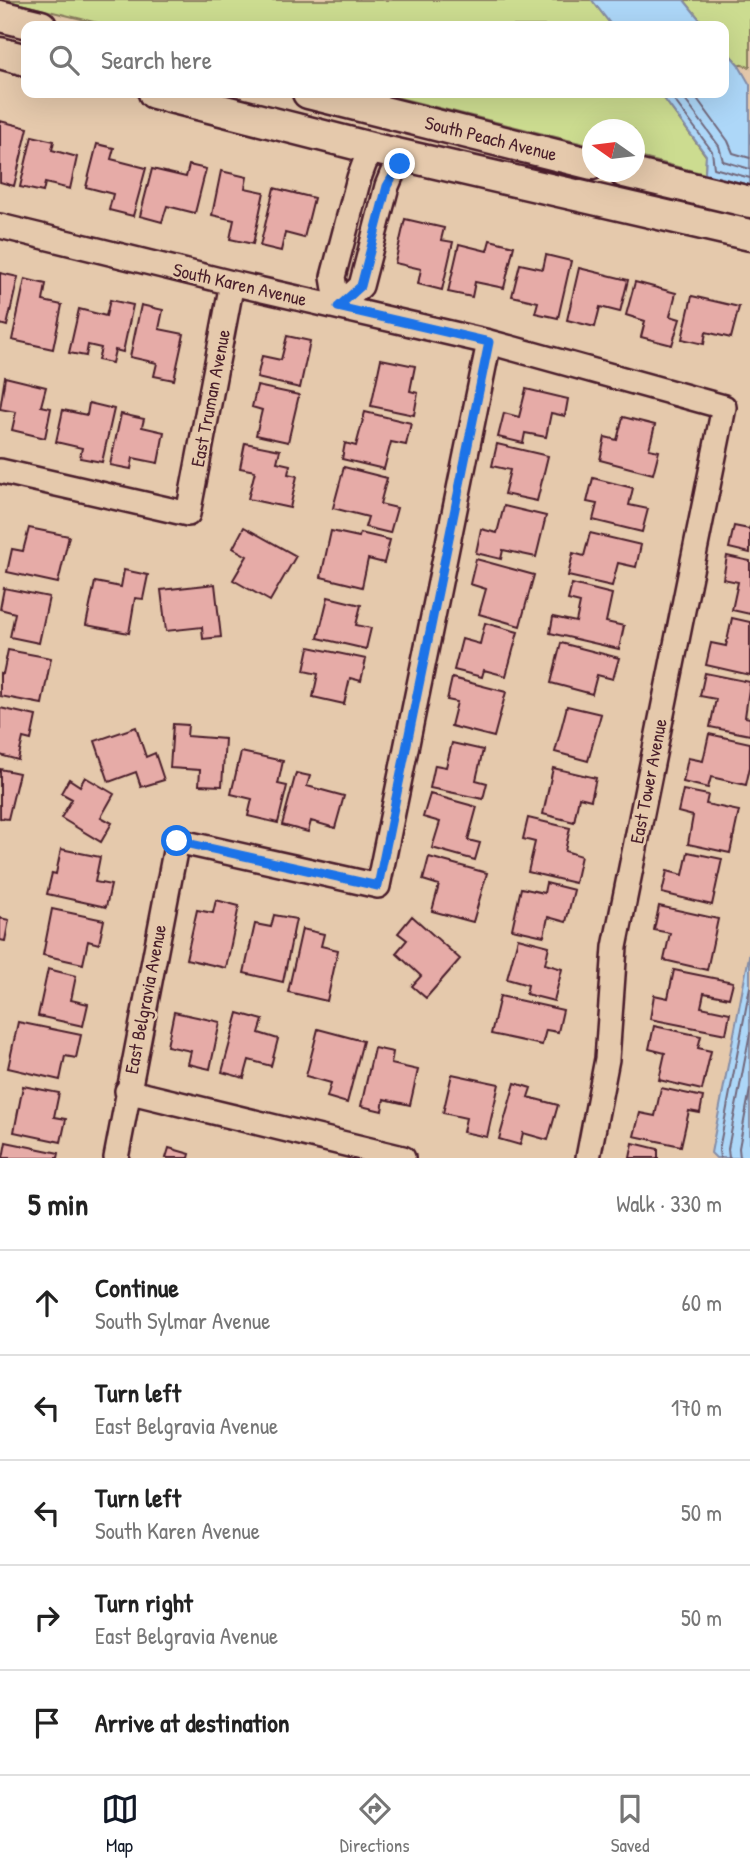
<!DOCTYPE html>
<meta charset="utf-8">
<style>
body{margin:0;font-family:"Patrick Hand",sans-serif;background:#f2f2f2;color:#222}
.compass{position:absolute;left:582px;top:119px;width:63px;height:63px;border-radius:50%;background:#fff;box-shadow:0 7px 28px #0002;rotate:284deg}
.stop{position:absolute;width:21px;height:21px;margin:-16px;border:5px solid #1a73e8;border-radius:50%;background:#fff}
.stop.end{background:#1a73e8;border-color:#fff;box-shadow:0 2px 7px #0008}
.list{margin:0;padding:0;list-style:none}
h2{display:flex;justify-content:space-between;align-items:center;height:91px;margin:0;padding:0 28px;font-size:30px}
h2 small{font-size:23px;font-weight:400;color:#767676}
.list li{display:grid;grid-template-columns:46px 1fr auto;gap:21px;align-items:center;box-sizing:border-box;height:105px;padding:0 28px;border-top:2px solid #e0e0e0}
.list b{display:block;font-size:26px;white-space:nowrap}
.list p{margin:0;font-size:23px;white-space:nowrap;color:#767676}
.list em{font-size:23px;font-style:normal;color:#767676}
.icon{flex:none;width:38px;height:38px;fill:none;stroke:currentColor;stroke-width:2;stroke-linecap:round;stroke-linejoin:round}
.map{position:relative;flex:none;width:750px;height:1158px;overflow:hidden}
.search{position:absolute;background:#fff;box-shadow:0 7px 28px #0002;left:21px;right:21px;top:21px;height:77px;display:flex;align-items:center;gap:18px;box-sizing:border-box;padding:0 24px;border-radius:14px;color:#767676;font-size:26px}
.sheet{height:616px;background:#fff}
nav{display:flex;justify-content:space-around;align-items:center;box-sizing:border-box;height:98px;border-top:2px solid #e0e0e0;background:#fff;font-size:19px;color:#767676}
nav a{display:grid;justify-items:center;gap:4px}
nav .on{color:#111827}
.map>svg:first-child{display:block}
</style>
<div class="map">
<svg width="750" height="1158" viewBox="0 0 750 1158">
<rect width="100%" height="100%" fill="#e5c9ac"/>
<filter id="ink" filterUnits="userSpaceOnUse"><feTurbulence type="fractalNoise" baseFrequency=".0143" numOctaves="2"/><feDisplacementMap in="SourceGraphic" scale="14" xChannelSelector="R" yChannelSelector="G"/><feConvolveMatrix kernelMatrix="1 2 1 2 8 2 1 2 1" color-interpolation-filters="sRGB"/></filter>
<g filter="url(#ink)">
<!-- green -->
<path fill="#ccdc90" stroke="#8b7e5e" stroke-width="2" d="M4 0H592L612 26H110Z
M684 0H750V67L738 64 724 48V26H705Z
M379 93H660L706 156 705 174 635 156 634 130H592V146Z"/>
<!-- water -->
<path fill="#add7f8" stroke="#858da6" stroke-width="2" d="M592 0H684L705 26H612Z
M724 48 738 64 750 85V185L705 174 706 155 660 93H724Z
M750 951V1158H716L711 1153Z"/>
<g fill="none" stroke-linecap="round" stroke-linejoin="round">
<!-- shore -->
<path stroke="#72697d" stroke-width="2" d="M669 93 712 151 714 168 750 178
M680 93 719 146 723 161 750 169
M693 93 728 141 733 153 750 158
M720 1158 719 1150 750 987
M729 1158 728 1149 750 1033
M740 1158 739 1148 750 1089"/>
</g>
<!-- building -->
<path fill="#e6aba7" stroke="#4a1f2b" stroke-width="2" d="M0 121 28 128 14 186 0 182Z
M32 136 54 141 52 150 77 157 70 189 45 183 43 192 20 187Z
M97 144 114 148 111 159 146 168 133 216 109 210 113 194 86 187Z
M189 165 206 169 195 213 167 206 162 222 140 216 152 169 186 177Z
M221 171 247 177 245 188 264 192 253 244 230 239 234 220 212 215Z
M274 188 314 198 304 238 285 233 281 251 260 246Z
M405 219 444 228 441 240 453 242 442 290 418 284 421 269 395 263Z
M490 240 514 246 504 288 475 282 472 297 448 292 459 244 487 251Z
M546 255 571 261 558 318 535 313 538 302 512 296 520 264 543 269Z
M579 268 628 280 620 312 600 307 595 327 567 320Z
M0 273 18 277 7 326 0 324Z
M25 279 46 284 43 301 62 305 53 349 12 340Z
M635 282 676 293 670 316 680 319 672 345 641 337 645 321 626 315Z
M692 296 739 307 731 338 706 332 704 344 682 339Z
M110 300 133 305 123 352 115 350 112 363 98 360 101 348 88 345 86 356 69 353 79 309 106 316Z
M141 305 163 310 159 329 184 334 174 380 154 376 157 363 130 357Z
M287 336 310 341 300 388 257 378 262 356 281 360Z
M381 359 415 366 410 391 418 393 414 415 371 406Z
M5 377 46 387 41 406 51 408 45 438 12 430 16 412 0 409Z
M257 386 299 395 288 442 256 435 262 410 252 407Z
M526 389 568 399 565 416 551 413 546 437 525 433 523 443 498 437 504 413 519 417Z
M89 403 114 409 102 462 80 458 82 448 56 442 63 410 87 415Z
M365 412 411 423 406 445 391 442 384 469 342 459 345 443 356 446Z
M121 414 144 419 142 427 164 432 158 463 133 458 131 469 110 465Z
M623 417 655 425 649 449 659 451 653 474 600 460 605 437 617 440Z
M245 443 280 450 277 462 290 465 288 474 297 476 290 508 248 499 255 471 240 468Z
M497 444 548 456 537 501 504 494 510 470 492 466Z
M344 467 387 478 380 504 397 508 390 533 365 527 368 517 333 508Z
M593 478 633 488 629 505 648 509 642 532 593 520 597 504 587 502Z
M504 506 546 516 536 557 503 550 501 559 476 553 481 529 497 533Z
M734 526 749 529 750 526V553L729 548Z
M244 527 296 556 270 601 233 580 247 556 233 548Z
M29 528 69 536 58 583 7 572 12 549 23 551Z
M331 531 359 537 360 533 390 540 384 563 368 559 362 587 321 577Z
M590 533 641 545 636 567 618 563 612 586 568 576 573 553 584 556Z
M727 556 750 561V614L732 610 738 582 723 579Z
M476 559 534 575 520 626 479 614 486 589 470 584Z
M124 570 148 575 143 599 135 598 129 633 86 625 95 582 121 587Z
M215 584 221 637 203 639 202 627 166 631 161 590Z
M572 584 612 594 606 622 624 626 619 649 550 633 553 617 576 622 580 603 568 600Z
M4 588 49 597 39 643 10 637 15 613 0 609Z
M328 597 361 605 356 625 371 628 366 649 318 638Z
M732 618 750 622V675L706 665 711 643 726 646Z
M485 623 518 632 506 676 484 670 482 677 454 670 462 639 480 644Z
M561 643 619 658 613 679 597 675 592 694 551 683Z
M309 647 366 659 361 681 350 678 344 704 313 697 318 674 304 671Z
M8 650 51 658 42 704 0 696V673L3 674Z
M705 673 750 682 745 717 750 718V735L710 727 716 699 700 696Z
M452 678 506 692 494 737 451 726 457 702 447 700Z
M567 706 601 714 588 761 555 752Z
M0 708 36 716 31 740 23 738 18 760 0 755Z
M173 724 188 725 187 736 225 739 222 786 199 785 200 770 170 768Z
M136 727 146 757 155 753 164 780 141 787 136 772 109 782 95 741Z
M709 734 750 743V767L746 785 711 777 708 788 683 782 688 758 703 761Z
M452 743 483 750 476 780 487 783 483 799 430 788 435 765 446 767Z
M241 752 283 761 278 784 287 786 278 823 248 816 252 799 231 794Z
M553 768 596 778 591 800 579 797 574 822 543 814Z
M0 769 19 773 8 819 0 818Z
M296 773 310 776 307 786 344 796 335 828 311 821 308 832 282 825Z
M85 777 114 794 101 817 112 823 101 842 61 818 72 799 61 793 69 779 80 786Z
M683 790 708 795 706 804 739 811 730 853 688 844 693 816 678 812Z
M430 794 477 807 468 840 480 843 475 860 432 848 440 822 423 817Z
M528 818 570 828 565 851 581 856 575 883 528 872 535 842 523 839Z
M61 849 100 857 95 882 111 885 106 907 47 894 52 873 56 874Z
M688 852 722 859 712 905 662 893 667 871 683 875Z
M429 857 487 873 473 922 432 911 439 885 423 880Z
M546 883 574 890 566 922 548 917 544 936 512 929 521 888 544 893Z
M216 900 239 906 226 968 186 959 197 910 213 913Z
M659 906 718 919 707 970 664 960 670 933 654 930Z
M52 909 104 920 99 944 88 941 83 964 43 955Z
M274 915 296 919 283 982 244 973 255 924 271 927Z
M412 916 460 959 426 998 412 986 421 976 396 953 407 940 398 933Z
M0 918 9 920 5 941 0 940Z
M302 929 324 934 321 946 338 950 327 1001 288 992Z
M518 938 549 946 545 964 562 969 554 1001 526 994 528 985 507 979Z
M48 969 76 976 71 1000 88 1004 83 1026 38 1016Z
M674 970 733 982 729 998 704 993 701 1007 730 1013 726 1034 650 1019 654 995 668 998Z
M500 996 563 1010 558 1032 546 1030 542 1045 491 1034Z
M174 1012 220 1022 210 1069 188 1064 191 1051 167 1046Z
M238 1013 263 1020 259 1033 278 1039 271 1066 249 1060 244 1078 222 1072Z
M18 1022 81 1035 76 1058 65 1056 60 1080 8 1068Z
M654 1026 701 1036 698 1048 711 1051 702 1090 659 1080 665 1053 649 1049Z
M318 1029 363 1041 347 1103 327 1097 331 1083 306 1076Z
M374 1048 393 1052 391 1064 418 1070 410 1105 384 1099 382 1111 361 1106Z
M452 1074 499 1084 487 1137 463 1132 466 1118 443 1113Z
M515 1083 531 1088 528 1097 558 1105 548 1140 523 1133 520 1145 499 1139Z
M23 1086 59 1093 54 1117 66 1119 61 1142 14 1132Z
M661 1088 703 1097 700 1113 689 1111 681 1146 634 1136 640 1113 655 1116Z
M6 1142 59 1153 58 1158H3Z
M633 1143 658 1149V1158H630Z
M169 1148 190 1154 189 1158H166Z"/>
<g fill="none" stroke-linecap="round" stroke-linejoin="round">
<defs>
<path id="minor" d="M0 226 232 283 489 342 724 407 615 947 607 1059 588 1158
M338 307 361 286 387 186 392 174 409 157
M338 307 333 277 359 178 365 162 375 149
M0 471 188 514 232 283
M127 1091 403 1158
M116 1158 177 841 378 886 489 342"/>
<path id="tertiary" d="M0 16 41 26
M0 53 26 60
M154 93 375 149 750 235
M308 93 592 164
M624 172 750 202"/>
</defs>
<!-- minor casing -->
<use href="#minor" stroke="#4a1f2b" stroke-width="28"/>
<!-- tertiary casing -->
<use href="#tertiary" stroke="#4a1f2b" stroke-width="35"/>
<!-- minor -->
<use href="#minor" stroke="#e5c9ac" stroke-width="23"/>
<!-- tertiary -->
<use href="#tertiary" stroke="#e5c9ac" stroke-width="30"/>
</g>
</g>
<g fill="none" stroke-linecap="round" stroke-linejoin="round" filter="url(#ink)">
<!-- route -->
<path stroke="#1a73e8" stroke-width="9" d="M177 841 378 886 489 342 338 307 361 286 387 186 400 164"/>
</g>
<g text-anchor="middle" stroke-width="5" stroke-linejoin="round" paint-order="stroke">
<!-- street labels -->
<g font-size="19" fill="#4a1f2b" stroke="#e5c9ac">
<text transform="translate(491 138) rotate(14)" y="7">South Peach Avenue</text>
<text transform="translate(240 284) rotate(13)" y="7">South Karen Avenue</text>
<text transform="translate(210 398) rotate(-79)" y="7">East Truman Avenue</text>
<text transform="translate(648 781) rotate(-79)" y="7">East Tower Avenue</text>
<text transform="translate(145 999) rotate(-79)" y="7">East Belgravia Avenue</text>
</g>
</g>
</svg>
<svg class="compass" viewBox="-18 -18 36 36"><path d="M0-13l5 13h-10z" fill="#e53935"/><path d="M0 13l5-13h-10z" fill="#767676"/></svg>
<div class="stop" style="left:177px;top:841px"></div>
<div class="stop end" style="left:400px;top:164px"></div>
<div class="search"><svg class="icon" aria-label="search" viewBox="0 0 24 24"><circle cx="10" cy="10" r="6"/><path d="M15 15l6 6"/></svg>Search here</div>
</div>
<section class="sheet">
<h2>5 min<small>Walk · 330 m</small></h2>
<ul class="list">
<li><svg class="icon" aria-label="ahead" viewBox="0 0 24 24"><path d="M12 20V5M6 11l6-6 6 6"/></svg><div><b>Continue</b><p>South Sylmar Avenue</p></div><em>60 m</em></li>
<li><svg class="icon" aria-label="left" viewBox="0 0 24 24"><path d="M17 20v-9H6M10 6l-5 5 5 5"/></svg><div><b>Turn left</b><p>East Belgravia Avenue</p></div><em>170 m</em></li>
<li><svg class="icon" aria-label="left" viewBox="0 0 24 24"><path d="M17 20v-9H6M10 6l-5 5 5 5"/></svg><div><b>Turn left</b><p>South Karen Avenue</p></div><em>50 m</em></li>
<li><svg class="icon" aria-label="right" viewBox="0 0 24 24"><path d="M7 20v-9h11M14 6l5 5-5 5"/></svg><div><b>Turn right</b><p>East Belgravia Avenue</p></div><em>50 m</em></li>
<li><svg class="icon" aria-label="arrive" viewBox="0 0 24 24"><path d="M6 21V4h12l-3 4 3 4H6"/></svg><div><b>Arrive at destination</b></div></li>
</ul>
</section>
<nav>
<a class="on"><svg class="icon" aria-label="map" viewBox="0 0 24 24"><path d="M3 6l6-2 6 2 6-2v14l-6 2-6-2-6 2zM9 4v14M15 6v14"/></svg>Map</a>
<a><svg class="icon" aria-label="directions" viewBox="0 0 24 24"><path d="M12 3l9 9-9 9-9-9zM9 14v-3h6M13 9l2 2-2 2"/></svg>Directions</a>
<a><svg class="icon" aria-label="saved" viewBox="0 0 24 24"><path d="M7 4h10v16l-5-4-5 4z"/></svg>Saved</a>
</nav>
